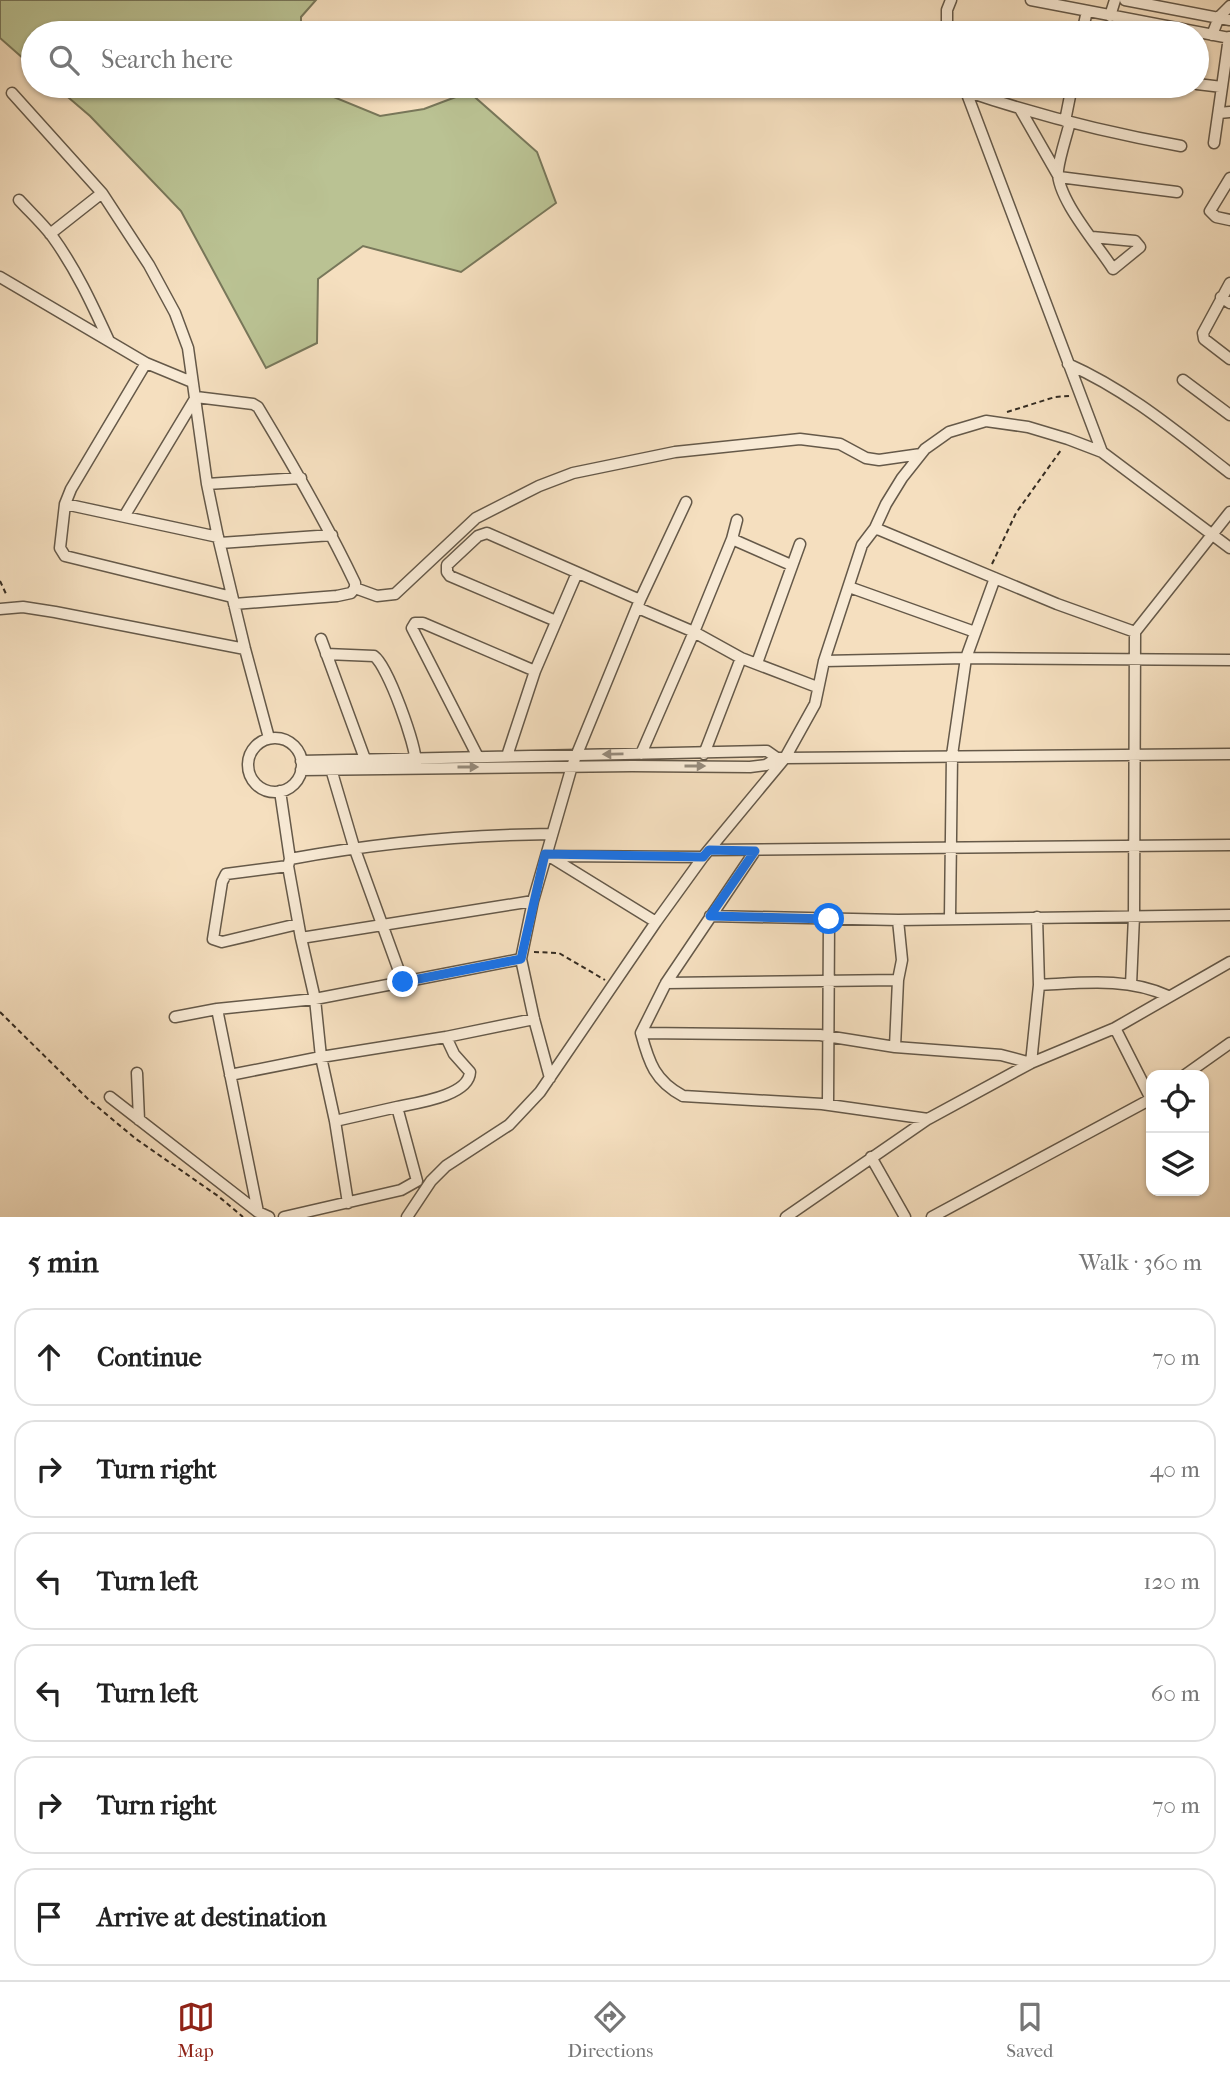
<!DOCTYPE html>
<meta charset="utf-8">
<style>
body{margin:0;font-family:"IM FELL French Canon",serif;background:#f2f2f2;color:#222}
.controls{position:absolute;right:21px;bottom:21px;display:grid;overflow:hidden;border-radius:14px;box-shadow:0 2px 5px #0004}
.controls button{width:63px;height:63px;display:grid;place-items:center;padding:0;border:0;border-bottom:2px solid #e0e0e0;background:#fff;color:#222;font:35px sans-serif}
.stop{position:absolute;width:21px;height:21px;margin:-16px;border:5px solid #1a73e8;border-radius:50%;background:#fff}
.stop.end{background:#1a73e8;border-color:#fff;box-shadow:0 2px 7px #0008}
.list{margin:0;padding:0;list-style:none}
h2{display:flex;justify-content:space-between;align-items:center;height:91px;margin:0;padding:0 28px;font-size:30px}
h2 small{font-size:23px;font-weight:400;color:#767676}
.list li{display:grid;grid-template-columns:46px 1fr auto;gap:21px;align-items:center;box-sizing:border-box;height:98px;margin:0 14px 14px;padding:0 14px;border:2px solid #e0e0e0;border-radius:21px}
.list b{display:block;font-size:26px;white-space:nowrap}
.list em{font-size:23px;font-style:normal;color:#767676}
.icon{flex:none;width:38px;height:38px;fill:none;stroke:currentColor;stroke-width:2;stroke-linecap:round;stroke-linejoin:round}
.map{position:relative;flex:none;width:1230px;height:1217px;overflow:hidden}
.search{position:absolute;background:#fff;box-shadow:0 2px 5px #0004;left:21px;right:21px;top:21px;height:77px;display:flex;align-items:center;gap:18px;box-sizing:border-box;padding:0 24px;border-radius:38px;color:#767676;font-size:26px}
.sheet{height:763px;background:#fff}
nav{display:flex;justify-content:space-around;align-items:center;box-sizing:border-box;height:98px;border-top:2px solid #e0e0e0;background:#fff;font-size:19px;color:#767676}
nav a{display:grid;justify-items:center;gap:4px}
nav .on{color:#8f2418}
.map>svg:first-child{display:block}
</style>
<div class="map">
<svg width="1230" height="1217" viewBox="0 0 1230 1217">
<rect width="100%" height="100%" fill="#f5dfbf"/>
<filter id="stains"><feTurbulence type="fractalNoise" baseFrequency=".00286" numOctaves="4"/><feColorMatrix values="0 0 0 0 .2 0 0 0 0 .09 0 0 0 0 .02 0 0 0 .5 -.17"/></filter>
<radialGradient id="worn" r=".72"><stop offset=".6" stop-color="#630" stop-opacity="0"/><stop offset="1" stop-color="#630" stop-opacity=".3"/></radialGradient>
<!-- green -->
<path fill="#bac293" stroke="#78775a" stroke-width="2" d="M0 0H316L301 17V33H33V67L0 38Z
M55 86H307L380 116 424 109 469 92 537 152 556 203 461 272 363 246 318 279 317 343 266 368 181 211 90 116Z"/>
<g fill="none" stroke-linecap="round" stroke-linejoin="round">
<defs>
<path id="minor" d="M1031 0 1230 38
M1125 0 1230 20
M1110 16 1115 0
M947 33V10L951 0
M1082 33 1087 11
M1212 35 1219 17 1230 6
M1197 84 1222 87 1214 143
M964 86 1102 452
M1222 87 1229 37
M966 91C1036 115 1108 133 1181 146
M12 93 102 193 50 234
M1020 109 1059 177 1177 192
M1219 113 1230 112
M1065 121 1072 86
M1070 122C1066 138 1060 155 1058 170 1056 198 1098 245 1113 269L1140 247 1135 241 1092 237
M1230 178 1210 211 1216 217 1230 220
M102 193 149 265 175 313 188 348 207 484 218 537 245 649 269 738
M19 200C30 212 42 223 52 236 76 269 92 304 109 341
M0 277 146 363
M1230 283 1203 333 1204 339 1230 359
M1221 297 1230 303
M1068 364C1129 391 1178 433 1230 473
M1183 380 1230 415
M192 382 146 363 71 489 65 504 60 548 65 556 232 597
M207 484 301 478
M65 504 218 537
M125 515 196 397 253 404 258 407C293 465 326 522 355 583V588L351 593 337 596 234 604
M875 528 1057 604 1135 632
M732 539 791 565
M220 543 332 535
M849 587 975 632
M355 588 377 596 395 594 476 518 539 486 573 473 675 452 800 439 840 444 866 458 879 460 921 454
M638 608 694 632 741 658 817 687
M0 609 23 607 55 612 245 649
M556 621 450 576 447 572V565L478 536 487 533 640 600
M321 639 365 759
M326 654 374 656C388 666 416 745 416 764
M824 661 966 658 1230 660
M757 663 800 544
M535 671 577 573
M248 765a27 27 0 1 1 54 0a27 27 0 1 1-54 0Z
M641 754 694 632 732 539 737 520
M704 754 741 658
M478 757 412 628 415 623H423L535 671 507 756
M301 761 767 751 777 758H785L1230 754
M301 770 632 766 750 767 766 765 777 758
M280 791 290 859 288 866 301 938 315 999 321 1057 335 1121 348 1203
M709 850 1230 845
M755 851 666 983 641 1033C649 1063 655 1081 683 1096L822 1104 928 1119
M549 856 703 857
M549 856 656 922
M290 859C376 843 463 835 551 834
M288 866 226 874 222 882 213 939 222 942 298 924
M710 916 898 920 1230 915
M950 917 952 755 966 658 995 578
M301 938 533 901
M403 982 521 959
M666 983 898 980 902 960 898 920
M1039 985C1082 983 1127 977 1168 996
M1131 985 1134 916 1135 632 1230 512
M175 1017 217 1009
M1115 1028 1151 1099
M641 1033 820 1035 895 1047 1001 1055 1031 1063 1039 985 1037 917
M446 1037 534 1019
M895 1047 898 980
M137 1073 139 1120
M230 1075 321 1057 446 1037 454 1054 470 1072C469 1096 416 1103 397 1107
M1185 1075 1230 1043
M550 1078 534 1019 521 959 533 901 572 766 640 600 686 502
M110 1097 258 1212 269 1217
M828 1104 829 919
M871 1157 905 1217
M258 1212 217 1009 315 999 403 982 354 847 331 769
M284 1217 401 1190 417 1181 397 1107 335 1121
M407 1217 431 1181 446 1166 509 1125 540 1092 656 922 703 857 785 758 815 704 824 661 862 545 875 528 886 504 902 478 925 449 949 432 986 421 1028 427 1068 439 1102 452 1230 548
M786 1217 928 1119 1031 1063 1115 1028 1230 962
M932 1217 1151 1099"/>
</defs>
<!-- minor casing -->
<use href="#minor" stroke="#655949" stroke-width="13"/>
<!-- path -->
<path stroke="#352c22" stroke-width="2" stroke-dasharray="5 3.5" stroke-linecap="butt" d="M1007 412 1055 397 1069 396
M992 564 1016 513 1061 450
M0 581 7 596
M534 952 559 953 605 980
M0 1012 88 1099 136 1139 218 1196 243 1217"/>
<!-- minor -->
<use href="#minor" stroke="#f8ead5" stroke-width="10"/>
</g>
<!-- one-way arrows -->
<defs><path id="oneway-solid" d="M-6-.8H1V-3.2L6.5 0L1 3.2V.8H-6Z" transform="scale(1.75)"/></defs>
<g fill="#968b7c">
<use href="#oneway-solid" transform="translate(613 754) rotate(179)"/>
<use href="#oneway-solid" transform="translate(695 766)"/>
<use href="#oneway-solid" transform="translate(468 767)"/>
</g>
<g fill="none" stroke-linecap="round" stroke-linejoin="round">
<!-- route -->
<path stroke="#1a73e8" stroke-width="9" d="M403 982 521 959 545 854 703 857 709 850 755 851 710 916 829 919"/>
</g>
<rect width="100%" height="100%" filter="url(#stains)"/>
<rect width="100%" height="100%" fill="url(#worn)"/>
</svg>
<div class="controls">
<button><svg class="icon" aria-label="locate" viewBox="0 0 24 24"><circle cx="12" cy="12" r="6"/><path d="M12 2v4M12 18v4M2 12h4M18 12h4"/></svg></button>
<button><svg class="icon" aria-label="layers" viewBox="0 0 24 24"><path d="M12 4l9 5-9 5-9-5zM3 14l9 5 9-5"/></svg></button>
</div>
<div class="stop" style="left:829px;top:919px"></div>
<div class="stop end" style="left:403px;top:982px"></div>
<div class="search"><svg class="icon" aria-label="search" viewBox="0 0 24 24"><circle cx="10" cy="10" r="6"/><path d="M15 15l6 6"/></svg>Search here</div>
</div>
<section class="sheet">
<h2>5 min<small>Walk · 360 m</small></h2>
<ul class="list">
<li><svg class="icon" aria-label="ahead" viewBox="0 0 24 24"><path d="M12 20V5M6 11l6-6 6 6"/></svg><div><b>Continue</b></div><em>70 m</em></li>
<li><svg class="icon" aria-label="right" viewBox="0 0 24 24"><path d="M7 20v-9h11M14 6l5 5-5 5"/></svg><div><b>Turn right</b></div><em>40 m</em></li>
<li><svg class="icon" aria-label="left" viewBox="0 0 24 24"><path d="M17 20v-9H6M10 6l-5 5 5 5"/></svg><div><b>Turn left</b></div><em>120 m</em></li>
<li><svg class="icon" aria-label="left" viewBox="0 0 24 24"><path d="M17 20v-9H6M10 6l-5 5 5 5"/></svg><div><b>Turn left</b></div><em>60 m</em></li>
<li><svg class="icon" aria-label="right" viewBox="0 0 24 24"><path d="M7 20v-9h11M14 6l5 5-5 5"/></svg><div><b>Turn right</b></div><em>70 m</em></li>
<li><svg class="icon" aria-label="arrive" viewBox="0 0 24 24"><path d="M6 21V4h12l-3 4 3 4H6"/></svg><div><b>Arrive at destination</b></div></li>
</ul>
</section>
<nav>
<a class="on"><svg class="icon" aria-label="map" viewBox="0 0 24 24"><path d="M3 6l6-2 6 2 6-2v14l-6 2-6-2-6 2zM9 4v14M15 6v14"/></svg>Map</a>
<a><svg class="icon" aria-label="directions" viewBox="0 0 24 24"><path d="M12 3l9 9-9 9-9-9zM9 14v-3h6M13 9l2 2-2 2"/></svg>Directions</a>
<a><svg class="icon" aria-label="saved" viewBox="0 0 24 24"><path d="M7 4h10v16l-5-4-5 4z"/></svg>Saved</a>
</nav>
